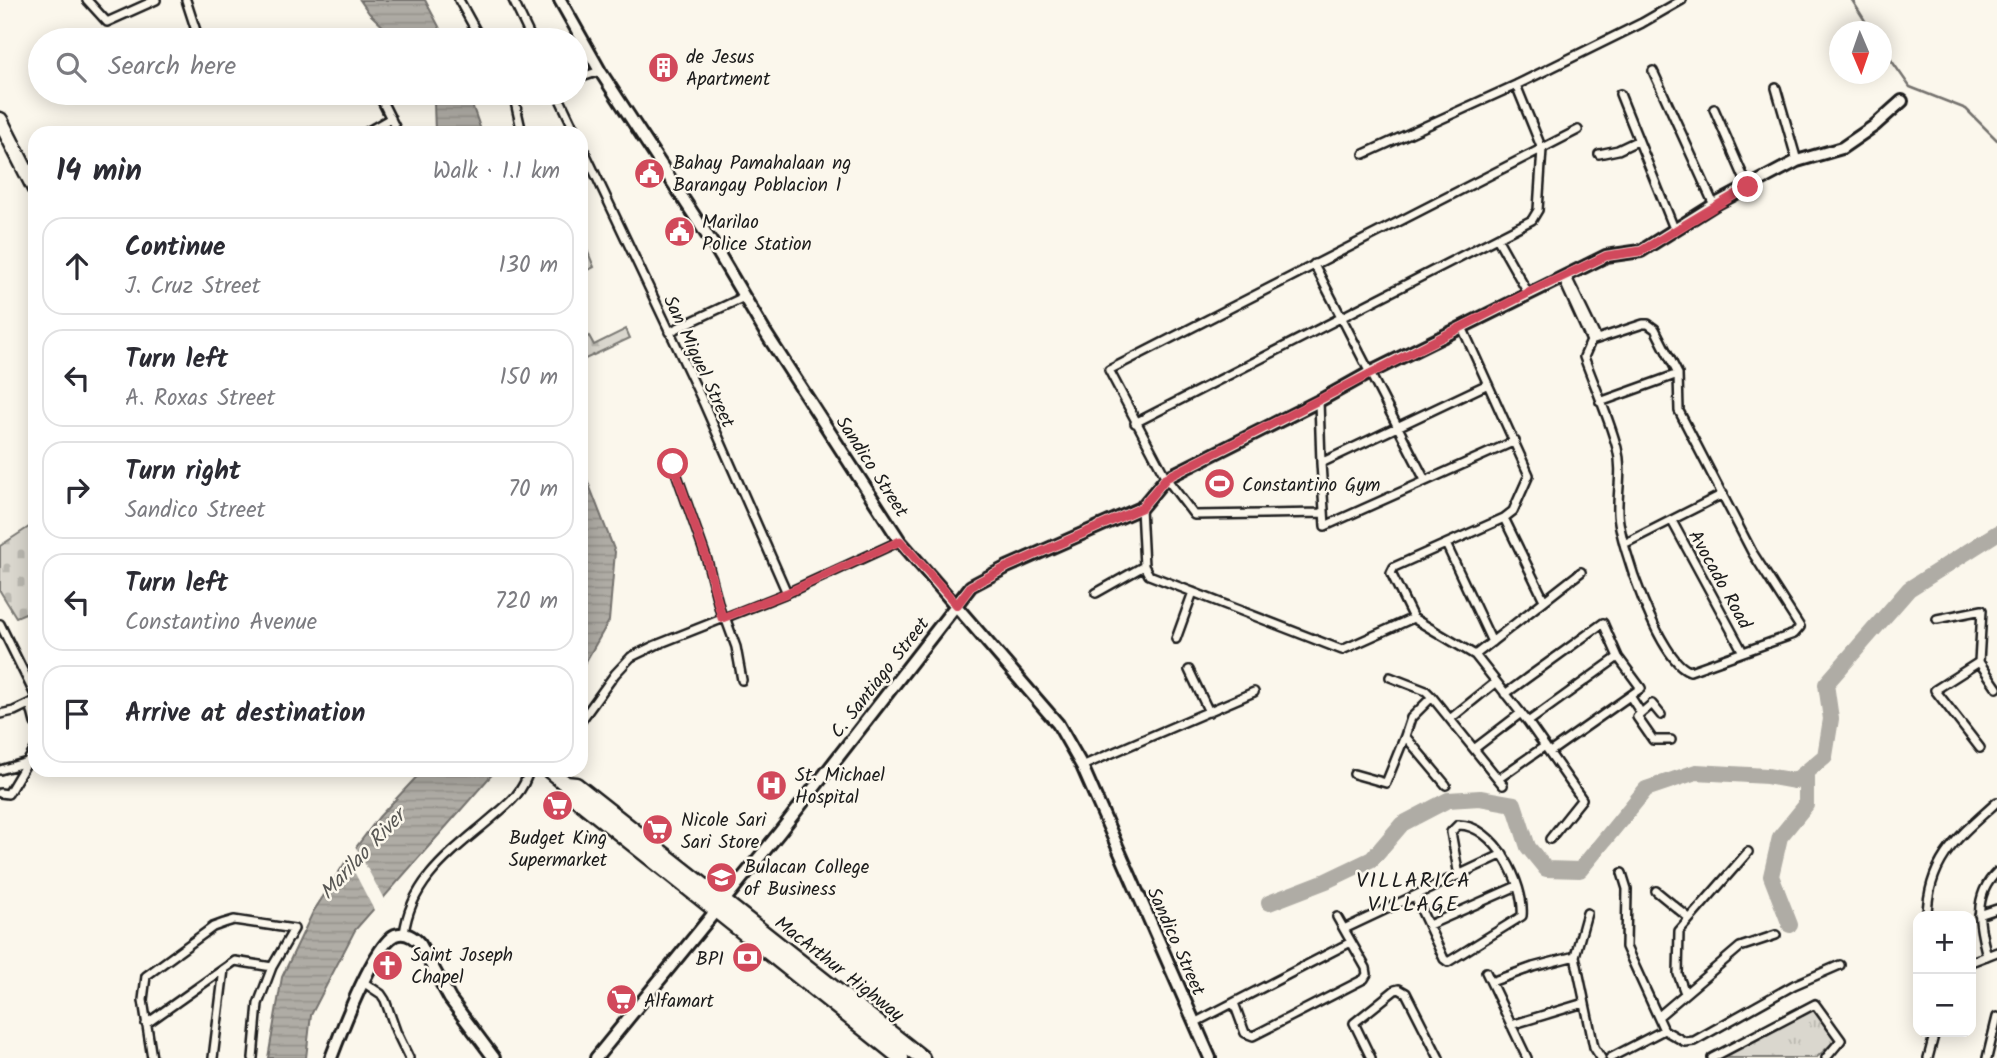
<!DOCTYPE html>
<meta charset="utf-8">
<style>
body{margin:0;font-family:Kalam,sans-serif;background:#f7f7f7;color:#2b2b33}
.controls{position:absolute;right:21px;bottom:21px;display:grid;overflow:hidden;border-radius:14px;box-shadow:0 4px 18px #0003}
.controls button{width:63px;height:63px;display:grid;place-items:center;padding:0;border:0;border-bottom:2px solid #e1e1e2;background:#fff;color:#2b2b33;font:35px sans-serif}
.compass{position:absolute;left:1829px;top:21px;width:63px;height:63px;border-radius:50%;background:#fff;box-shadow:0 4px 18px #0003;rotate:178deg}
.stop{position:absolute;width:21px;height:21px;margin:-16px;border:5px solid #d1495b;border-radius:50%;background:#fff}
.stop.end{background:#d1495b;border-color:#fff;box-shadow:0 2px 7px #0008}
.list{margin:0;padding:0;list-style:none}
h2{display:flex;justify-content:space-between;align-items:center;height:91px;margin:0;padding:0 28px;font-size:30px}
h2 small{font-size:23px;font-weight:400;color:#7c7c81}
.list li{display:grid;grid-template-columns:46px 1fr auto;gap:21px;align-items:center;box-sizing:border-box;height:98px;margin:0 14px 14px;padding:0 14px;border:2px solid #e1e1e2;border-radius:21px}
.list b{display:block;font-size:26px;white-space:nowrap}
.list p{margin:0;font-size:23px;white-space:nowrap;color:#7c7c81}
.list em{font-size:23px;font-style:normal;color:#7c7c81}
.icon{flex:none;width:38px;height:38px;fill:none;stroke:currentColor;stroke-width:2;stroke-linecap:round;stroke-linejoin:round}
.map{position:relative;flex:none;width:1997px;height:1058px;overflow:hidden}
.search{position:absolute;background:#fff;box-shadow:0 4px 18px #0003;left:28px;top:28px;width:560px;height:77px;display:flex;align-items:center;gap:18px;box-sizing:border-box;padding:0 24px;border-radius:38px;color:#7c7c81;font-size:26px}
.panel{position:absolute;background:#fff;box-shadow:0 4px 18px #0003;left:28px;top:126px;width:560px;height:651px;border-radius:21px}
.map>svg:first-child{display:block}
</style>
<div class="map">
<svg width="1997" height="1058" viewBox="0 0 1997 1058">
<defs>
<pattern id="cemetery-stones" width="16" height="16" patternUnits="userSpaceOnUse" patternTransform="scale(1.75)"><rect width="16" height="16" fill="#dad7ce"/><path d="M2 7V4a2 2 0 0 1 4 0v3zM10 15v-3a2 2 0 0 1 4 0v3z" fill="#bab8b0"/></pattern>
<pattern id="park-tufts" width="24" height="20" patternUnits="userSpaceOnUse" patternTransform="scale(1.75)"><rect width="24" height="20" fill="#dad7ce"/><path d="M3 7l-1-3M5 7V3M7 7l1-3M15 17l-1-3M17 17v-4M19 17l1-3" fill="none" stroke="#bab8b0"/></pattern>
<pattern id="water-rules" width="6" height="5" patternUnits="userSpaceOnUse" patternTransform="scale(1.75)"><rect width="6" height="5" fill="#afaca5"/><path d="M0 2.5h6" fill="none" stroke="#96938d"/></pattern>
</defs>
<rect width="100%" height="100%" fill="#fbf7ec"/>
<filter id="ink" filterUnits="userSpaceOnUse"><feTurbulence type="fractalNoise" baseFrequency=".0143" numOctaves="2"/><feDisplacementMap in="SourceGraphic" scale="14" xChannelSelector="R" yChannelSelector="G"/><feConvolveMatrix kernelMatrix="1 2 1 2 8 2 1 2 1" color-interpolation-filters="sRGB"/></filter>
<g filter="url(#ink)">
<!-- cemetery -->
<path fill="url(#cemetery-stones)" stroke="#7b7a75" stroke-width="2" d="M581 235 594 267 581 274Z
M626 329 630 338 581 361V341L589 336 594 345Z
M35 523V609L16 617 0 591V546Z"/>
<!-- park -->
<path fill="url(#park-tufts)" stroke="#7b7a75" stroke-width="2" d="M1816 1007 1838 1038 1816 1058H1722Z"/>
<!-- water -->
<path fill="url(#water-rules)" stroke="#74726e" stroke-width="2" d="M360 0H425L446 40H397L369 13Z
M429 93H468L482 133H435L434 103Z
M581 464 615 552 609 621 581 670Z
M423 770H496L355 930 311 1015 306 1058H268L282 977 313 912 348 858 379 817Z"/>
<!-- pier -->
<path fill="#fbf7ec" d="M354 844 385 901 375 912 346 856Z"/>
<g fill="none" stroke-linecap="round" stroke-linejoin="round">
<!-- stream -->
<path stroke="#74726e" stroke-width="2.5" d="M1852 0 1872 32
M1882 47 1910 87 1966 109 1997 140"/>
<!-- river -->
<path stroke="#afaca5" stroke-width="16" d="M1269 903 1326 881 1372 859 1402 824 1448 800 1480 798 1514 804 1528 847 1546 869 1580 870 1646 789 1696 772 1767 776 1795 781 1825 756 1831 719 1826 684 1909 589 1997 533
M1790 925 1771 876 1780 837 1806 805V772"/>
<defs>
<path id="street" d="M87 0 107 22 156 0
M186 0 199 40
M459 0 481 40
M513 0 532 40
M1653 71 1714 205
M576 79 600 71
M1776 88 1797 161
M210 93V95
M378 93 398 133
M513 93 522 133
M557 93 576 133
M1620 94 1675 231
M515 96 526 93
M1714 109 1748 187
M365 133 391 118
M581 144 704 404 787 593
M1364 154 1516 85 1642 23 1682 0
M1599 154 1618 150 1637 141
M1497 238 1528 293
M1314 264 1425 480
M1566 275 1597 339
M1562 277 1591 341
M1643 324H1648L1655 329 1678 374 1679 411 1752 552 1800 627 1794 634 1690 671C1660 663 1619 543 1618 513 1617 492 1623 470 1617 448 1609 418 1595 387 1584 357L1591 341Z
M1462 327 1529 475 1513 511 1504 518 1394 567 1391 573 1413 618 1475 655 1528 722 1582 799 1550 839
M669 332 744 297
M1488 384 1321 463 1325 526 1515 441
M1319 401 1321 463
M1600 402 1678 374
M1135 423 1532 220 1538 210 1542 149 1516 85
M673 464 707 560 722 618
M1141 508 1144 566
M1323 513 1194 515 1166 478 1109 370 1578 130
M1504 518 1544 600
M1672 521 1743 652
M1446 544 1492 642
M1624 544 1723 494
M1096 593 1144 566 1149 575 1342 650 1413 618
M725 617 736 647 742 680
M1937 619 1982 610 1979 662 1935 690 1980 748
M0 624 35 695
M1176 639 1193 592
M1475 655 1581 572
M1979 662 1997 688
M1189 670 1209 712
M1390 677 1426 691 1432 697
M1505 694 1603 623 1618 657 1641 688 1550 752
M1630 696 1641 713
M30 703 35 723
M0 714 14 711 35 701
M1661 715 1652 704 1637 717 1653 740H1671
M1450 719 1496 682
M581 721 615 674 631 657 656 645 787 593 900 541
M1528 722 1618 657
M1474 749 1521 713
M1082 766 1254 692
M0 770 27 762
M1354 774 1386 783 1405 736
M1498 779 1545 746
M1446 785 1405 736 1411 718 1432 697 1503 785
M0 793 8 794 35 749
M1622 873 1627 889 1626 947 1664 1030
M1656 891 1689 918
M1415 897 1444 959 1448 962 1522 916C1525 884 1494 824 1458 825L1451 832 1459 876
M1587 913 1575 956 1594 1047 1601 1058
M1979 915 1997 909
M1927 916C1928 860 1958 837 1997 802
M1429 925 1517 886
M1344 929 1503 854
M404 934C411 878 454 851 494 816 510 803 524 791 529 770
M1987 956C1979 926 1972 896 1997 872
M1971 962 1997 952
M1486 972 1527 1058
M363 982 381 994 385 1000 396 1031 409 1058
M1491 982 1533 967 1575 956
M1685 993 1678 974 1679 931 1748 852
M1234 1003 1245 1033 1253 1036 1364 979 1367 974 1366 968 1337 917
M1659 1016 1740 947 1776 935
M1194 1023 1351 942
M146 1024 235 961 272 967
M1511 1025 1584 1003
M152 1058 143 1000 146 976 213 927 224 923 234 920 294 929 272 967 258 1004 253 1058
M213 1058 224 969
M1371 1058 1354 1023 1395 990 1399 989 1406 993 1439 1058
M1610 1058 1664 1030 1685 1042 1694 1041 1794 985 1840 965
M1712 1058 1815 1004 1841 1040 1826 1058
M1928 1058 1935 1032
M1987 1058 1997 1017"/>
<path id="secondary" d="M560 0 600 71 716 249 765 332 900 541 1058 724 1082 766 1210 1058
M331 1058C340 1034 374 945 395 935 405 931 414 937 420 944L450 999 494 1058
M596 1058 779 833 971 586 1007 567 1141 508 1166 478 1319 401 1369 373 1606 256 1641 251 1714 205 1797 161 1842 148 1874 126 1902 101"/>
<path id="highway" d="M0 120 35 189
M549 770 566 784 568 792 901 1058
M566 784 576 785 922 1058"/>
</defs>
<!-- street casing -->
<use href="#street" stroke="#1c1c1c" stroke-width="12"/>
<!-- secondary casing -->
<use href="#secondary" stroke="#1c1c1c" stroke-width="16"/>
<!-- highway casing -->
<use href="#highway" stroke="#1c1c1c" stroke-width="19"/>
<!-- street -->
<use href="#street" stroke="#fbf7ec" stroke-width="7"/>
<!-- secondary -->
<use href="#secondary" stroke="#fbf7ec" stroke-width="10"/>
<!-- highway -->
<use href="#highway" stroke="#fbf7ec" stroke-width="14"/>
</g>
</g>
<g fill="none" stroke-linecap="round" stroke-linejoin="round" filter="url(#ink)">
<!-- route -->
<path stroke="#d1495b" stroke-width="9" d="M673 464 707 560 722 618 787 593 900 541 957 605 971 586 1007 567 1141 508 1166 478 1528 293 1606 256 1641 251 1748 187"/>
</g>
<!-- icons -->
<defs>
<symbol id="building-disc" viewBox="-11 -11 22 22"><circle r="9.5" fill="#d1495b" stroke="#fbf7ec"/><path d="M-4-6H4V6H1V3H-1V6H-4ZM-2.5-4.3h1.7v1.8h-1.7ZM.8-4.3h1.7v1.8H.8ZM-2.5-1h1.7V.8h-1.7ZM.8-1h1.7V.8H.8Z" fill="#fff"/></symbol>
<symbol id="civic-disc" viewBox="-11 -11 22 22"><circle r="9.5" fill="#d1495b" stroke="#fbf7ec"/><path d="M-.6-6.5H3V-4.5H.6V-3L4-1V1h2V6H-6V1h2V-1L-.6-3ZM-1.2 2.5V6h2.4V2.5Z" fill="#fff"/></symbol>
<symbol id="stadium-disc" viewBox="-11 -11 22 22"><circle r="9.5" fill="#d1495b" stroke="#fbf7ec"/><path d="M0-5a6.5 5 0 1 0 0 10a6.5 5 0 1 0 0-10ZM-3.5-1.8h7v3.6h-7Z" fill="#fff"/></symbol>
<symbol id="hospital-disc" viewBox="-11 -11 22 22"><circle r="9.5" fill="#d1495b" stroke="#fbf7ec"/><path d="M-5-5h3v3.5h4V-5h3V5h-3V1.5h-4V5h-3Z" fill="#fff"/></symbol>
<symbol id="supermarket-disc" viewBox="-11 -11 22 22"><circle r="9.5" fill="#d1495b" stroke="#fbf7ec"/><path d="M-6-5.5h2.5l.6 2H6L4.5 2H-2.5L-4.4-4H-6ZM-1.5 3.2a1.3 1.3 0 1 0 .1 0ZM3 3.2a1.3 1.3 0 1 0 .1 0Z" fill="#fff"/></symbol>
<symbol id="university-disc" viewBox="-11 -11 22 22"><circle r="9.5" fill="#d1495b" stroke="#fbf7ec"/><path d="M0-5L7-2L0 1L-7-2ZM-4 1L0 2.5L4 1V4Q0 6-4 4Z" fill="#fff"/></symbol>
<symbol id="bank-disc" viewBox="-11 -11 22 22"><circle r="9.5" fill="#d1495b" stroke="#fbf7ec"/><path d="M-6-4H6V4H-6ZM0-2.3a2.3 2.3 0 1 0 0 4.6a2.3 2.3 0 1 0 0-4.6Z" fill="#fff"/></symbol>
<symbol id="church-disc" viewBox="-11 -11 22 22"><circle r="9.5" fill="#d1495b" stroke="#fbf7ec"/><path d="M-1.2-6h2.4v3.5h3.3v2.4h-3.3V6h-2.4V-.1h-3.3v-2.4h3.3Z" fill="#fff"/></symbol>
</defs>
<g fill-rule="evenodd">
<use href="#building-disc" x="646" y="50" width="35" height="35"/>
<use href="#civic-disc" x="632" y="156" width="35" height="35"/>
<use href="#civic-disc" x="662" y="214" width="35" height="35"/>
<use href="#stadium-disc" x="1202" y="466" width="35" height="35"/>
<use href="#hospital-disc" x="754" y="768" width="35" height="35"/>
<use href="#supermarket-disc" x="540" y="788" width="35" height="35"/>
<use href="#supermarket-disc" x="640" y="812" width="35" height="35"/>
<use href="#university-disc" x="704" y="860" width="35" height="35"/>
<use href="#bank-disc" x="730" y="940" width="35" height="35"/>
<use href="#church-disc" x="370" y="948" width="35" height="35"/>
<use href="#supermarket-disc" x="604" y="982" width="35" height="35"/>
</g>
<g text-anchor="middle" stroke-width="5" stroke-linejoin="round" paint-order="stroke">
<!-- poi labels -->
<g font-size="19" fill="#1c1c1c" stroke="#fbf7ec" text-anchor="start">
<text x="686" y="63">de Jesus<tspan x="686" dy="22">Apartment</tspan></text>
<text x="673" y="169">Bahay Pamahalaan ng<tspan x="673" dy="22">Barangay Poblacion 1</tspan></text>
<text x="702" y="228">Marilao<tspan x="702" dy="22">Police Station</tspan></text>
<text x="1242" y="491">Constantino Gym</text>
<text x="795" y="781">St. Michael<tspan x="795" dy="22">Hospital</tspan></text>
<text x="681" y="826">Nicole Sari<tspan x="681" dy="22">Sari Store</tspan></text>
<text x="558" y="844" text-anchor="middle">Budget King<tspan x="558" dy="22">Supermarket</tspan></text>
<text x="744" y="873">Bulacan College<tspan x="744" dy="22">of Business</tspan></text>
<text x="411" y="961">Saint Joseph<tspan x="411" dy="22">Chapel</tspan></text>
<text x="724" y="965" text-anchor="end">BPI</text>
<text x="644" y="1007">Alfamart</text>
</g>
<!-- street labels -->
<g font-size="19" fill="#1c1c1c" stroke="#fbf7ec">
<text transform="translate(700 361) rotate(65)" y="7">San Miguel Street</text>
<text transform="translate(873 466) rotate(57)" y="7">Sandico Street</text>
<text transform="translate(1721 579) rotate(61)" y="7">Avocado Road</text>
<text transform="translate(879 677) rotate(-52)" y="7">C. Santiago Street</text>
<text transform="translate(1177 941) rotate(66)" y="7">Sandico Street</text>
<text transform="translate(840 968) rotate(38)" y="7">MacArthur Highway</text>
</g>
<!-- water labels -->
<g font-size="21" font-style="italic" fill="#575653" stroke="#fbf7ec">
<text transform="translate(362 854) rotate(-47)" y="7">Marilao River</text>
</g>
<!-- neighbourhood labels -->
<g font-size="21" letter-spacing="2" fill="#1c1c1c" stroke="#fbf7ec">
<text x="1414" y="887">VILLARICA<tspan x="1414" dy="24">VILLAGE</tspan></text>
</g>
</g>
</svg>
<div class="controls">
<button>+</button>
<button>−</button>
</div>
<svg class="compass" viewBox="-18 -18 36 36"><path d="M0-13l5 13h-10z" fill="#e53935"/><path d="M0 13l5-13h-10z" fill="#7c7c81"/></svg>
<div class="stop" style="left:673px;top:464px"></div>
<div class="stop end" style="left:1748px;top:187px"></div>
<div class="search"><svg class="icon" aria-label="search" viewBox="0 0 24 24"><circle cx="10" cy="10" r="6"/><path d="M15 15l6 6"/></svg>Search here</div>
<section class="panel">
<h2>14 min<small>Walk · 1.1 km</small></h2>
<ul class="list">
<li><svg class="icon" aria-label="ahead" viewBox="0 0 24 24"><path d="M12 20V5M6 11l6-6 6 6"/></svg><div><b>Continue</b><p>J. Cruz Street</p></div><em>130 m</em></li>
<li><svg class="icon" aria-label="left" viewBox="0 0 24 24"><path d="M17 20v-9H6M10 6l-5 5 5 5"/></svg><div><b>Turn left</b><p>A. Roxas Street</p></div><em>150 m</em></li>
<li><svg class="icon" aria-label="right" viewBox="0 0 24 24"><path d="M7 20v-9h11M14 6l5 5-5 5"/></svg><div><b>Turn right</b><p>Sandico Street</p></div><em>70 m</em></li>
<li><svg class="icon" aria-label="left" viewBox="0 0 24 24"><path d="M17 20v-9H6M10 6l-5 5 5 5"/></svg><div><b>Turn left</b><p>Constantino Avenue</p></div><em>720 m</em></li>
<li><svg class="icon" aria-label="arrive" viewBox="0 0 24 24"><path d="M6 21V4h12l-3 4 3 4H6"/></svg><div><b>Arrive at destination</b></div></li>
</ul>
</section>
</div>
